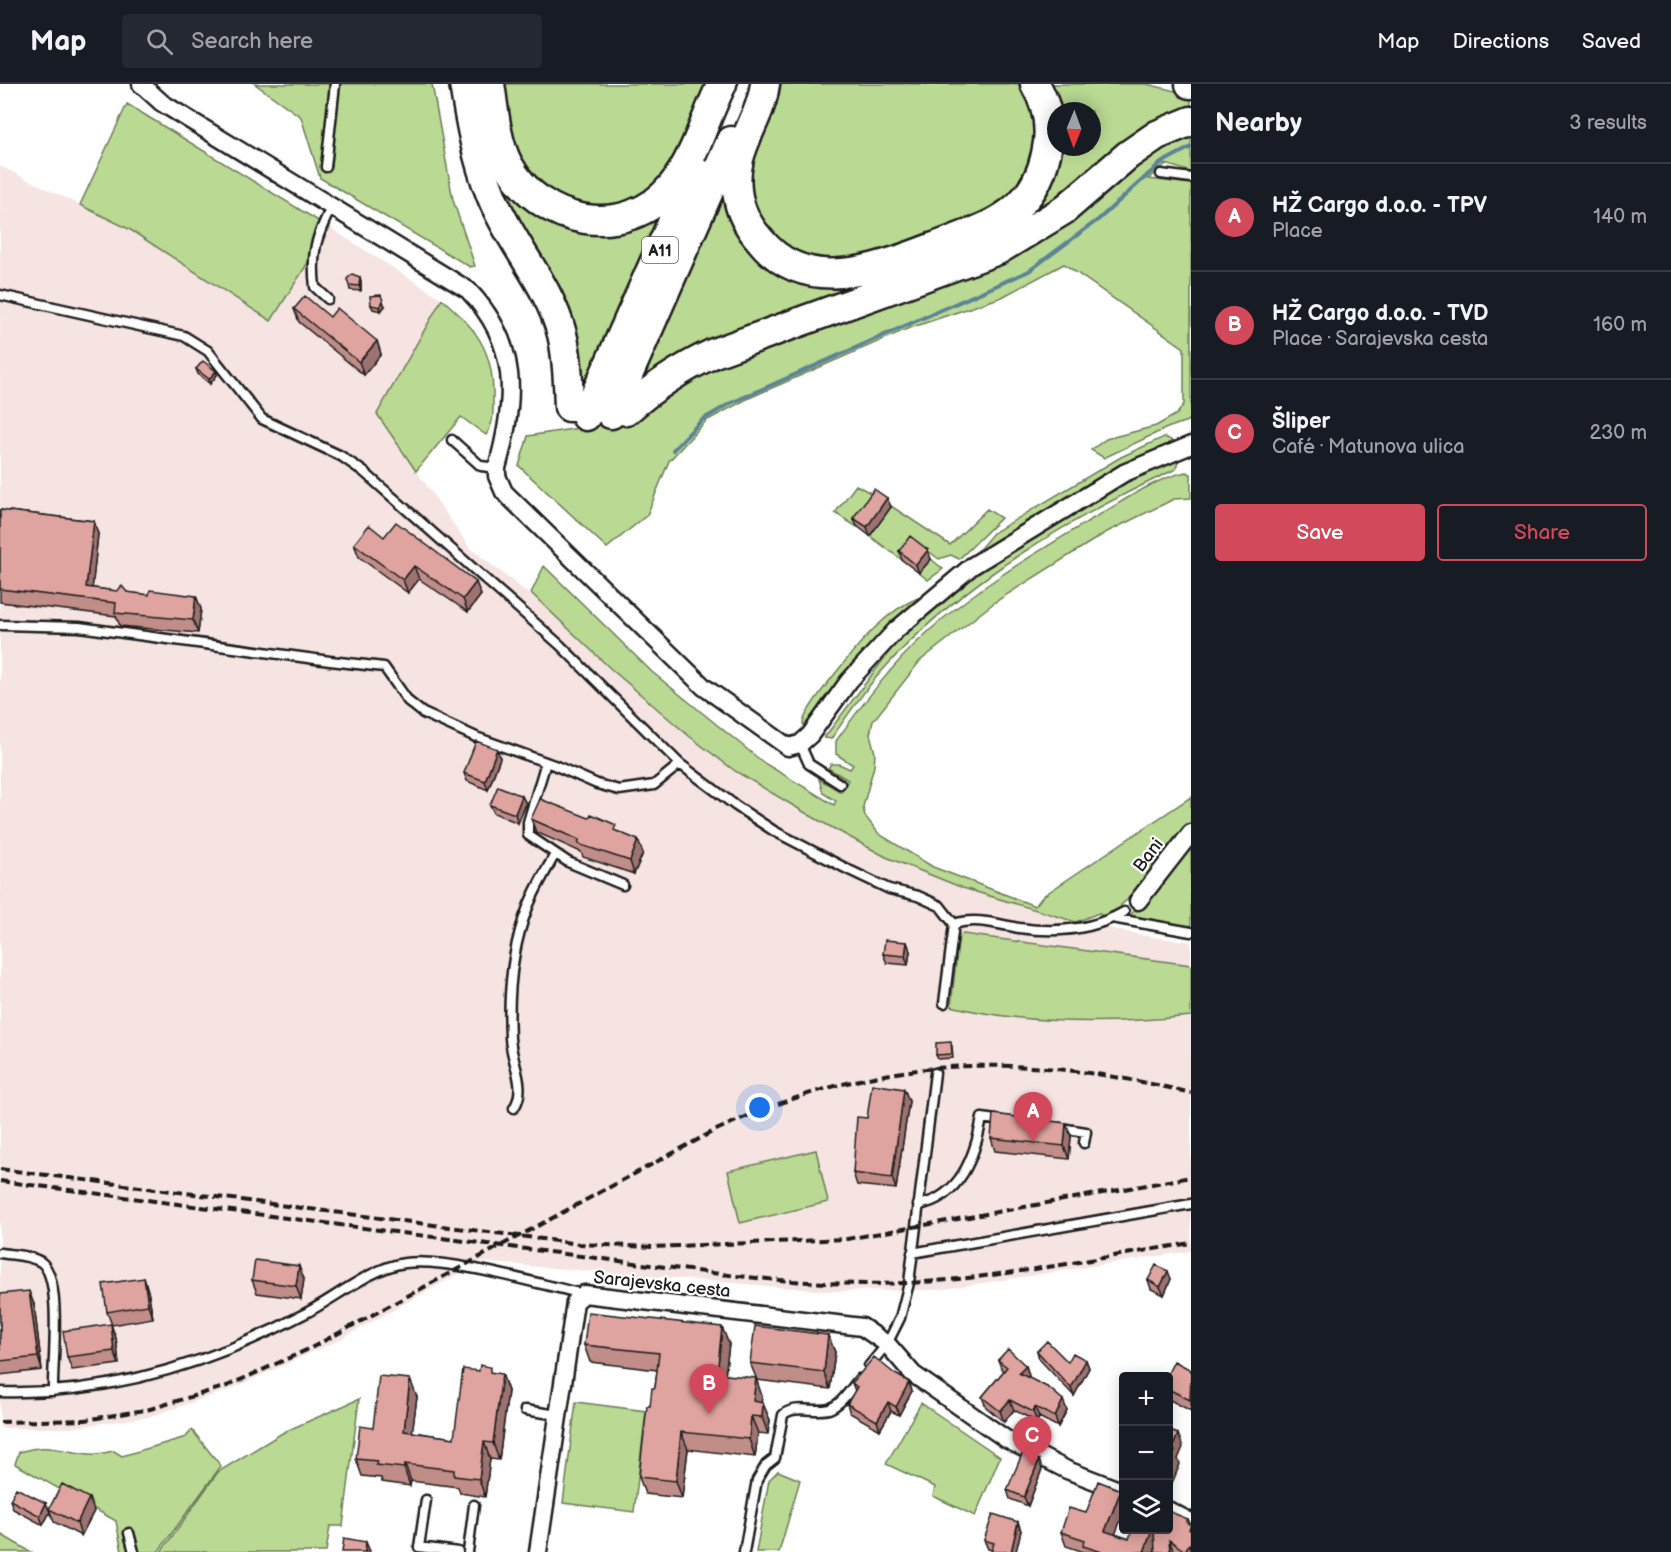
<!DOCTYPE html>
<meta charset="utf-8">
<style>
body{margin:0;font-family:"Balsamiq Sans",sans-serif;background:#242831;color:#f1f3f6}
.controls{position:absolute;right:18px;bottom:18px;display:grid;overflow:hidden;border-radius:6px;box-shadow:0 3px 15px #0003}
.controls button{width:54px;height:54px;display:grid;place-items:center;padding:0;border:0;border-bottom:2px solid #363941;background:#171b24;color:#f1f3f6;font:30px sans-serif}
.compass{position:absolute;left:1047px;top:18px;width:54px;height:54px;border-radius:50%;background:#171b24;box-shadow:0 3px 15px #0003;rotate:181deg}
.you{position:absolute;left:760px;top:1024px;width:21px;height:21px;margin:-15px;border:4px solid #fff;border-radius:50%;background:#1a73e8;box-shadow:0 0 0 9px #1a73e833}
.badge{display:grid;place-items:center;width:39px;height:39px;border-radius:50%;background:#d1495b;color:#fff;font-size:20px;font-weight:700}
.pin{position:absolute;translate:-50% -50px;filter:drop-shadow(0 2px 3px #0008)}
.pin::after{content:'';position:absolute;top:32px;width:21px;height:18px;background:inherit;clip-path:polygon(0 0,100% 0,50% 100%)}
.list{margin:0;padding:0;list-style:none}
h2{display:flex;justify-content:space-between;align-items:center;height:78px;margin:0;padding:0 24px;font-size:26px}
h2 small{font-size:20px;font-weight:400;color:#9ea1a6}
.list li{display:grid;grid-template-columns:39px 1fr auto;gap:18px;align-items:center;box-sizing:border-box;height:108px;padding:0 24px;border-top:2px solid #363941}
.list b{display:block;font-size:22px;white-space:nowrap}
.list p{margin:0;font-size:20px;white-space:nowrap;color:#9ea1a6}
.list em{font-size:20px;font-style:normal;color:#9ea1a6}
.actions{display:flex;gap:12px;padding:18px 24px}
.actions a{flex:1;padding:14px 0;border:2px solid #d1495b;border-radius:6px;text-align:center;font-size:21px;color:#d1495b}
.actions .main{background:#d1495b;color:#fff}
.icon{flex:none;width:33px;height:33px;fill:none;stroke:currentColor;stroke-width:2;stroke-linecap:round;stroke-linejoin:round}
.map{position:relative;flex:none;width:1191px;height:1468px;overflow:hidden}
header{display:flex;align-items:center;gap:36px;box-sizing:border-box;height:84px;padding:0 30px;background:#171b24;border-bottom:2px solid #363941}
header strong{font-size:28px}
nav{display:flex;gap:33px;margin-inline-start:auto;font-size:21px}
.search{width:420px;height:54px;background:#242831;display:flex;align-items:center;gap:15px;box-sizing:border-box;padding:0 21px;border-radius:6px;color:#9ea1a6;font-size:22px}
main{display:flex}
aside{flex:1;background:#171b24}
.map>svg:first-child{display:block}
</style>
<header>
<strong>Map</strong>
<div class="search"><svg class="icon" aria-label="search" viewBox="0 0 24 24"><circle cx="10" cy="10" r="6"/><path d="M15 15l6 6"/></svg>Search here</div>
<nav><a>Map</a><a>Directions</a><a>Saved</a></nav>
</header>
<main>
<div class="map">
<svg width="1191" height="1468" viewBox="0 0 1191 1468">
<rect width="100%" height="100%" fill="#fff"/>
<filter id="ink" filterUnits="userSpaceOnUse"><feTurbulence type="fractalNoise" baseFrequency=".0167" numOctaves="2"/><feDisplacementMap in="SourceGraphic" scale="12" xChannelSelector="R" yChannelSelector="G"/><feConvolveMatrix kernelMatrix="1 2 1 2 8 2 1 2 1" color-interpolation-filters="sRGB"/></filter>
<g filter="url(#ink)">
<!-- built -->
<path fill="#f5e4e2" d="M0 82 129 145 271 237 330 144 442 215 377 330 470 464 795 717 950 794 1068 835 1146 852 1191 858V1167L937 1206 827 1207 480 1178 337 1257 229 1306 148 1333 69 1344H0Z"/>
<!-- green -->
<path fill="#bada93" stroke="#6b7b58" stroke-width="1.5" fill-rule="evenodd" d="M255 0H432L453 116 475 182 470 183 320 94 301 33Z
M483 0 535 123 664 124 576 323 497 110Z
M497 0H716L652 112 582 128 524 91Z
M774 0H1026L1042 59 1006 124 862 180 801 177 751 130 746 71Z
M1042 0H1147L1191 11V28L1051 127 634 309 728 100 809 196 1028 123ZM1056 27H1092V63H1056Z
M127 20 330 144 271 237 129 145 80 121Z
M1191 46V88L1166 80 1148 95 1191 100V333L1187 337 1167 344 1104 374 1091 366 1106 355 1156 342 1177 330 1184 320V264L1064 180 1002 213 907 245 747 315 706 337 669 377 647 431 607 464 519 382 528 352 637 335 676 299 812 244 1130 82Z
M442 215C477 245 494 267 493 315 493 329 494 339 486 351L461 333 416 387 377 330Z
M1164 353 1171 356 1173 361 978 471 976 469 993 449 1121 373Z
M1179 373 1176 385C1069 435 959 499 880 589 862 609 847 632 831 655L824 654 898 556 979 487 1122 400Z
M1186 388 1191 390V414L1174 415 1105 449 995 518 920 577 873 637 870 650 875 669 874 682 863 723 865 732 879 750 933 783 1035 822 1043 812 1191 713V740L1145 801 1121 821V826L1103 834 1099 829 1076 838 963 804 886 773 809 731 735 687 689 652 611 585 531 509 544 482 652 588 764 679 834 721 836 717 823 709 819 695 841 708 848 696 828 684 831 680H839L850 685 853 681 836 670V657C864 618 894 578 930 546 979 502 1036 469 1092 435 1121 419 1153 395 1186 388Z
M856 401 878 413 857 443 835 429Z
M891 422 950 461 987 425 1001 434 959 475 951 471 939 475 916 458 902 476 870 452Z
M931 475 943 485 928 496 919 489Z
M918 514 919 516 856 576 806 642 803 640C802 626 865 552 879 540 891 529 903 520 918 514Z
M1191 758V844L1127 834 1150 812Z
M963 850 1191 881V932C1114 940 1027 941 951 922L959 851Z
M816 1066 828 1118 740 1139 728 1087Z
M359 1315 343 1442H330L326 1468H161L218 1388 284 1348Z
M576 1318 646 1327 634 1428 563 1419Z
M921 1319 1000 1373 975 1432 933 1412 935 1403 886 1380Z
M192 1346 221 1382 158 1468H138L132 1446V1468H122L116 1437 15 1380 19 1368C51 1358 61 1368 90 1370 99 1371 106 1368 114 1367L122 1372 186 1353Z
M778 1387 800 1396 779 1468H756L769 1396Z
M0 1450 31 1468H0Z"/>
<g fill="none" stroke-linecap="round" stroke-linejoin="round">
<!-- stream -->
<path stroke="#5c8496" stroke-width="4" d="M673 366 702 336 731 319 1029 187 1099 135 1161 79 1191 63"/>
<defs>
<path id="lane" d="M326 83 335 0
M1161 90 1191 94
M0 211 184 252 208 267 262 335 341 372 364 388 560 561 680 680 736 722 774 747 849 786 889 805 918 812 940 822 954 840 944 919
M328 215 315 203C311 168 316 153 332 122
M452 356 481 382 497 384
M0 541 79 543 330 577 384 583 408 617 423 629 476 653 554 681 597 700 619 706 654 701 680 680
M800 660 809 680 840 700
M546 678 528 738V751L568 778 623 801
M1112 834 1191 848
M954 840C976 833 996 840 1019 844 1055 849 1091 847 1124 828
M514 1024C528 1003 511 978 510 954 508 912 512 863 528 823 535 805 546 787 555 770
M1060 1044 1086 1048 1084 1059
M918 1121C960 1114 975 1072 982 1034L1002 1037
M0 1169C13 1171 30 1171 41 1178 63 1194 52 1280 53 1307
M912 1169 1191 1120
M869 1282 887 1260 900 1234 909 1199 935 989
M0 1308C107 1311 210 1280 304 1230 334 1215 372 1183 405 1179 452 1174 534 1199 583 1210
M525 1326 558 1331
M426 1416 419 1463 458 1468
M129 1449 134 1468
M468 1468 474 1421
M744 1468 757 1396 766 1381 775 1374 783 1331C794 1320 815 1329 829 1325 842 1320 851 1305 859 1295"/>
<path id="street" d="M141 0 162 19 468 206C520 260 516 316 497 384V392L504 408 704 603 788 663 800 660 810 651 849 597 896 546 972 482 1124 389 1191 361
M1138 817 1191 749
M1168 1426 1191 1438
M538 1468 575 1218 584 1210 862 1243 887 1260 913 1290 1006 1355 1067 1386 1124 1408"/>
<path id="highway" d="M464 0C470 38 477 76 491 111 510 159 549 200 562 250 568 274 568 299 569 323
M490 0C494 26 496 57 508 80 540 141 626 158 672 102 696 72 705 33 722 0
M765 0C760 41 729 65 738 113 741 130 750 145 761 157 807 213 879 184 934 163 987 143 1033 132 1046 70 1052 45 1048 22 1035 0
M1190 0H1191
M626 327C654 302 680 285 714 269L998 166 1064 126 1128 71 1157 51 1191 37
M611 330 731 57
M586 332 695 87"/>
</defs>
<!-- lane casing -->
<use href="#lane" stroke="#1c1c1c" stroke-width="13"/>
<!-- street casing -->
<use href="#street" stroke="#1c1c1c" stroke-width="21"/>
<!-- highway casing -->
<use href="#highway" stroke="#1c1c1c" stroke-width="33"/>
<!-- lane -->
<use href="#lane" stroke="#fff" stroke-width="8"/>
<!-- street -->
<use href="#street" stroke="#fff" stroke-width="16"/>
<!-- highway -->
<use href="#highway" stroke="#fff" stroke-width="28"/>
<!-- rail -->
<path stroke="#1c1c1c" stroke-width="4" stroke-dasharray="9 4.5" stroke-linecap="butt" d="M0 1085 527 1153 579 1160 653 1163 847 1155 1191 1093
M0 1097 712 1189C777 1197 841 1202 907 1199 1002 1194 1097 1174 1191 1159
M0 1338 85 1336 150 1325 227 1302 311 1264 712 1048C877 970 1016 966 1191 1009"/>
</g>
<!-- wall -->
<path fill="#c08d89" stroke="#1c1c1c" stroke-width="1.5" d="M360 193 361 198V207L350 206 349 201Z
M371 221 385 222 381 227 373 225Z
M294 225 330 233 377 257 381 270 364 291 299 238Z
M196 285 217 291 210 300 198 290Z
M887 414 891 423 870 452 857 442 853 434Z
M0 426 94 437 98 450 92 504 149 511 196 512 201 525 198 549 120 542 116 532 0 518Z
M384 453 481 511 468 528 419 495 408 509 359 473 354 460Z
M899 467 931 475 919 489 902 476Z
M497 665 500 674 488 706 467 697 464 689Z
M522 712 526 720 518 739 494 729 490 721Z
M531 735 619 748 643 769 634 790 583 773 581 768 536 748Z
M907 858 910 867 908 881 887 879 883 870Z
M952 962 953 974 938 975 936 971Z
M904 1005 909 1017 896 1105 857 1101 853 1089 867 1034Z
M1071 1052 1069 1075 995 1067 991 1054Z
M144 1194 148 1207 153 1234 112 1241 107 1228Z
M304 1195 301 1215 257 1209 252 1196Z
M1171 1195 1164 1211 1151 1205 1148 1196Z
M0 1210 34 1220 42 1286 0 1291Z
M828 1251 835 1268 830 1305 757 1296 750 1279Z
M116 1254 119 1280 72 1286 67 1273Z
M729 1260 725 1291 762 1312 761 1318 770 1336 768 1350 758 1349 755 1373 688 1365 682 1414 645 1410 639 1393 650 1322 655 1304 657 1286 590 1278 584 1261Z
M1037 1267 1068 1278 1086 1276 1089 1284 1074 1312 1039 1275Z
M998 1276 1026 1282 1029 1292 1028 1293 1067 1326 1058 1343 1039 1333 1037 1338 1014 1326 1004 1338 986 1323 982 1313 1004 1287 1002 1286Z
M1191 1286V1327L1168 1315V1293Z
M493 1289 502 1290 508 1307 499 1376 490 1375 485 1413 460 1409 458 1403 411 1397 410 1402 382 1398 381 1394 362 1392 356 1375 373 1344 417 1313 412 1348 454 1354Z
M895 1290 909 1298 912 1307 899 1331 891 1327 880 1346 850 1329 847 1320 855 1307 852 1299Z
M1039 1376 1042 1385 1028 1422 1010 1415 1007 1406Z
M10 1416 46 1419 50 1428 43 1441 13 1425Z
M49 1425 94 1427 81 1452 54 1438Z
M1086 1429 1115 1450 1129 1455 1188 1435 1191 1441V1468H1155V1466L1154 1468H1084L1066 1462 1061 1448Z
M1018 1438 1021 1447 992 1466 988 1465 984 1456Z"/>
<!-- shaded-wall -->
<path fill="#9c736f" stroke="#1c1c1c" stroke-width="1.5" d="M360 193 361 198V207L359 202Z
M383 217 385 222 381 227 380 223Z
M377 257 381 270 364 291 359 278Z
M216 287 217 291 210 300 209 295Z
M887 414 891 423 870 452 867 443Z
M94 437 98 450 91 516 86 503Z
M928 466 931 475 919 489 916 481Z
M414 482 419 495 408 509 403 496Z
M476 498 481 511 468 528 463 515Z
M196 512 201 525 198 549 193 536Z
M497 665 500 674 488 706 485 697Z
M522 712 526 720 518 739 515 730Z
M638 756 643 769 634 790 630 777Z
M907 858 910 867 908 881 905 872Z
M904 1005 909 1017 896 1105 892 1094Z
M1066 1039 1071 1052 1069 1075 1064 1062Z
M299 1182 304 1195 301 1215 296 1202Z
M1168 1187 1171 1195 1164 1211 1160 1203Z
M144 1194 148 1207 153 1234 148 1221Z
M29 1207 34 1220 42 1286 38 1273Z
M111 1240 116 1254 119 1280 114 1267Z
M722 1243 729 1260 723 1307 717 1290Z
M828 1251 835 1268 830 1305 824 1288Z
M1086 1276 1089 1284 1074 1312 1071 1304Z
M1026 1282 1029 1292 1023 1299 1019 1289Z
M502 1290 508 1307 499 1376 493 1359Z
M756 1294 762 1312 760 1333 753 1317Z
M410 1295 417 1313 410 1365 404 1347Z
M909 1298 912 1307 899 1331 896 1323Z
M1010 1316 1014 1326 1004 1338 1000 1327Z
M1063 1316 1067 1326 1058 1343 1055 1333Z
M888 1318 891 1327 880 1346 877 1337Z
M763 1319 770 1336 768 1350 762 1333Z
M1035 1323 1039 1333 1037 1338 1033 1328Z
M751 1332 758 1349 755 1373 749 1355Z
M681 1348 688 1365 682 1414 676 1397Z
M1178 1350 1183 1363 1178 1375 1180 1380 1170 1404 1168 1399V1384L1172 1365Z
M484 1358 490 1375 485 1413 479 1395Z
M1039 1376 1042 1385 1028 1422 1024 1413Z
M405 1380 411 1397 410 1402 404 1384Z
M1121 1406 1124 1412V1428L1111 1461 1105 1447Z
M89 1414 94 1427 81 1452 77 1439Z
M46 1419 50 1428 43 1441 40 1432Z
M1018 1438 1021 1447 1016 1468H1011Z
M1152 1446H1156L1159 1454 1154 1468H1144Z
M1169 1456 1174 1468H1170Z
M366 1458 370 1467 369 1468H365Z
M1189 1460 1191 1468H1185V1467Z"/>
<!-- building -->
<path fill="#dfa49f" stroke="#1c1c1c" stroke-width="1.5" d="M352 190 360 193 359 202 349 201 347 195Z
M381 211 383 217 380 223 371 221 370 212Z
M305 212 330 233 337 224 377 257 359 278 294 225Z
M203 277 216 287 209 295 196 285Z
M874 405 887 414 867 443 853 434Z
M0 426 94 437 86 503 117 507 122 502 127 508 149 511 150 506 196 512 193 536 115 529 116 519 0 505Z
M396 438 476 498 463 515 414 482 403 496 354 460 369 441 384 453Z
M910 452 928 466 916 481 899 467Z
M476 657 497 665 485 697 464 689Z
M498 702 522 712 515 730 490 721Z
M540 715 589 734 591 730 616 741 614 746 638 756 630 777 578 760 579 756 531 735Z
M885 856 907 858 905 872 883 870Z
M951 958 952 970 936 971V959Z
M872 1000 904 1005 892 1094 853 1089 857 1033 867 1034Z
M993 1030 1066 1039 1064 1062 991 1054Z
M255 1176 299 1182 296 1202 252 1196Z
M1156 1181 1168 1187 1160 1203 1148 1196Z
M144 1194 148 1221 107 1228 103 1200Z
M29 1207 38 1273 0 1277V1210Z
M588 1228 722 1243 717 1290 756 1294 753 1317 763 1319 762 1333 751 1332 749 1355 681 1348 676 1397 639 1393 647 1322H650L652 1304H655L659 1269 584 1261Z
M111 1240 114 1267 67 1273 63 1247Z
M755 1242 828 1251 824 1288 750 1279Z
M1047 1257 1068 1278 1073 1269 1086 1276 1071 1304 1037 1267Z
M1008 1265 1026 1282 1019 1289 1049 1304 1063 1316 1055 1333 1035 1323 1033 1328 1010 1316 1000 1327 982 1313 1007 1283 998 1276Z
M874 1273 895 1290 909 1298 896 1323 888 1318 877 1337 847 1320 857 1303 852 1299Z
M1174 1277 1191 1286 1190 1316 1168 1305V1293H1166Z
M480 1281 490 1283V1288L502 1290 493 1359 484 1358 479 1395 454 1392V1386L405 1380 404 1384 376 1381 377 1377 356 1375 360 1342 373 1344 379 1292 410 1295 404 1347 454 1354 463 1285 479 1287Z
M1168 1346 1178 1350 1172 1365 1175 1367 1168 1384Z
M1023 1368 1039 1376 1024 1413 1007 1406Z
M1098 1397 1121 1406 1105 1447 1129 1455 1132 1446H1152L1144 1468H1102L1083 1462 1085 1456 1061 1448 1069 1424 1086 1429Z
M62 1400 89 1414 77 1439 49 1425Z
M16 1404 46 1419 40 1432 10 1416Z
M1168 1427 1188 1435 1186 1438 1191 1441 1189 1445 1191 1447V1462L1189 1460 1185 1467 1169 1456 1170 1468H1155L1154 1446H1168Z
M993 1430 1018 1438 1011 1468H991L994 1459 984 1456Z
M344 1454 366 1458 365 1468H342Z"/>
</g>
<g text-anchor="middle" stroke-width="4.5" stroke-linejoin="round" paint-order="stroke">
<!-- shield labels -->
<rect fill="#fff" stroke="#606060" stroke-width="1.5" x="642" y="153" width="36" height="26" rx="4.5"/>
<g font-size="16" font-weight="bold" fill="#1c1c1c">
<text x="660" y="172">A11</text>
</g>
<!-- street labels -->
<g font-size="18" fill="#1c1c1c" stroke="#fff">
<text transform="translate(1148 771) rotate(-53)" y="6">Bani</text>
<text transform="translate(662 1200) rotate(6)" y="6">Sarajevska cesta</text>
</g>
</g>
</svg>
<div class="controls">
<button>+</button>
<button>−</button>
<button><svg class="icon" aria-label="layers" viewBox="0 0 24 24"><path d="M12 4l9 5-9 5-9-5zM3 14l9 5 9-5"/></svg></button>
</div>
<svg class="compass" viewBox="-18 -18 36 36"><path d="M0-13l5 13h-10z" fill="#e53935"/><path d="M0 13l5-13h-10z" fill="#9ea1a6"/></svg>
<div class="you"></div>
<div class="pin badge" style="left:1033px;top:1058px">A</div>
<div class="pin badge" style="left:709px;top:1330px">B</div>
<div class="pin badge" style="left:1032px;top:1382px">C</div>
</div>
<aside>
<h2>Nearby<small>3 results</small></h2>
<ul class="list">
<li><span class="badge">A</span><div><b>HŽ Cargo d.o.o. - TPV</b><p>Place</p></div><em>140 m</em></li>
<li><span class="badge">B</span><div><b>HŽ Cargo d.o.o. - TVD</b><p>Place · Sarajevska cesta</p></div><em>160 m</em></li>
<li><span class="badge">C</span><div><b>Šliper</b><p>Café · Matunova ulica</p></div><em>230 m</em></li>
</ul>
<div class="actions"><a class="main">Save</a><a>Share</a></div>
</aside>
</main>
